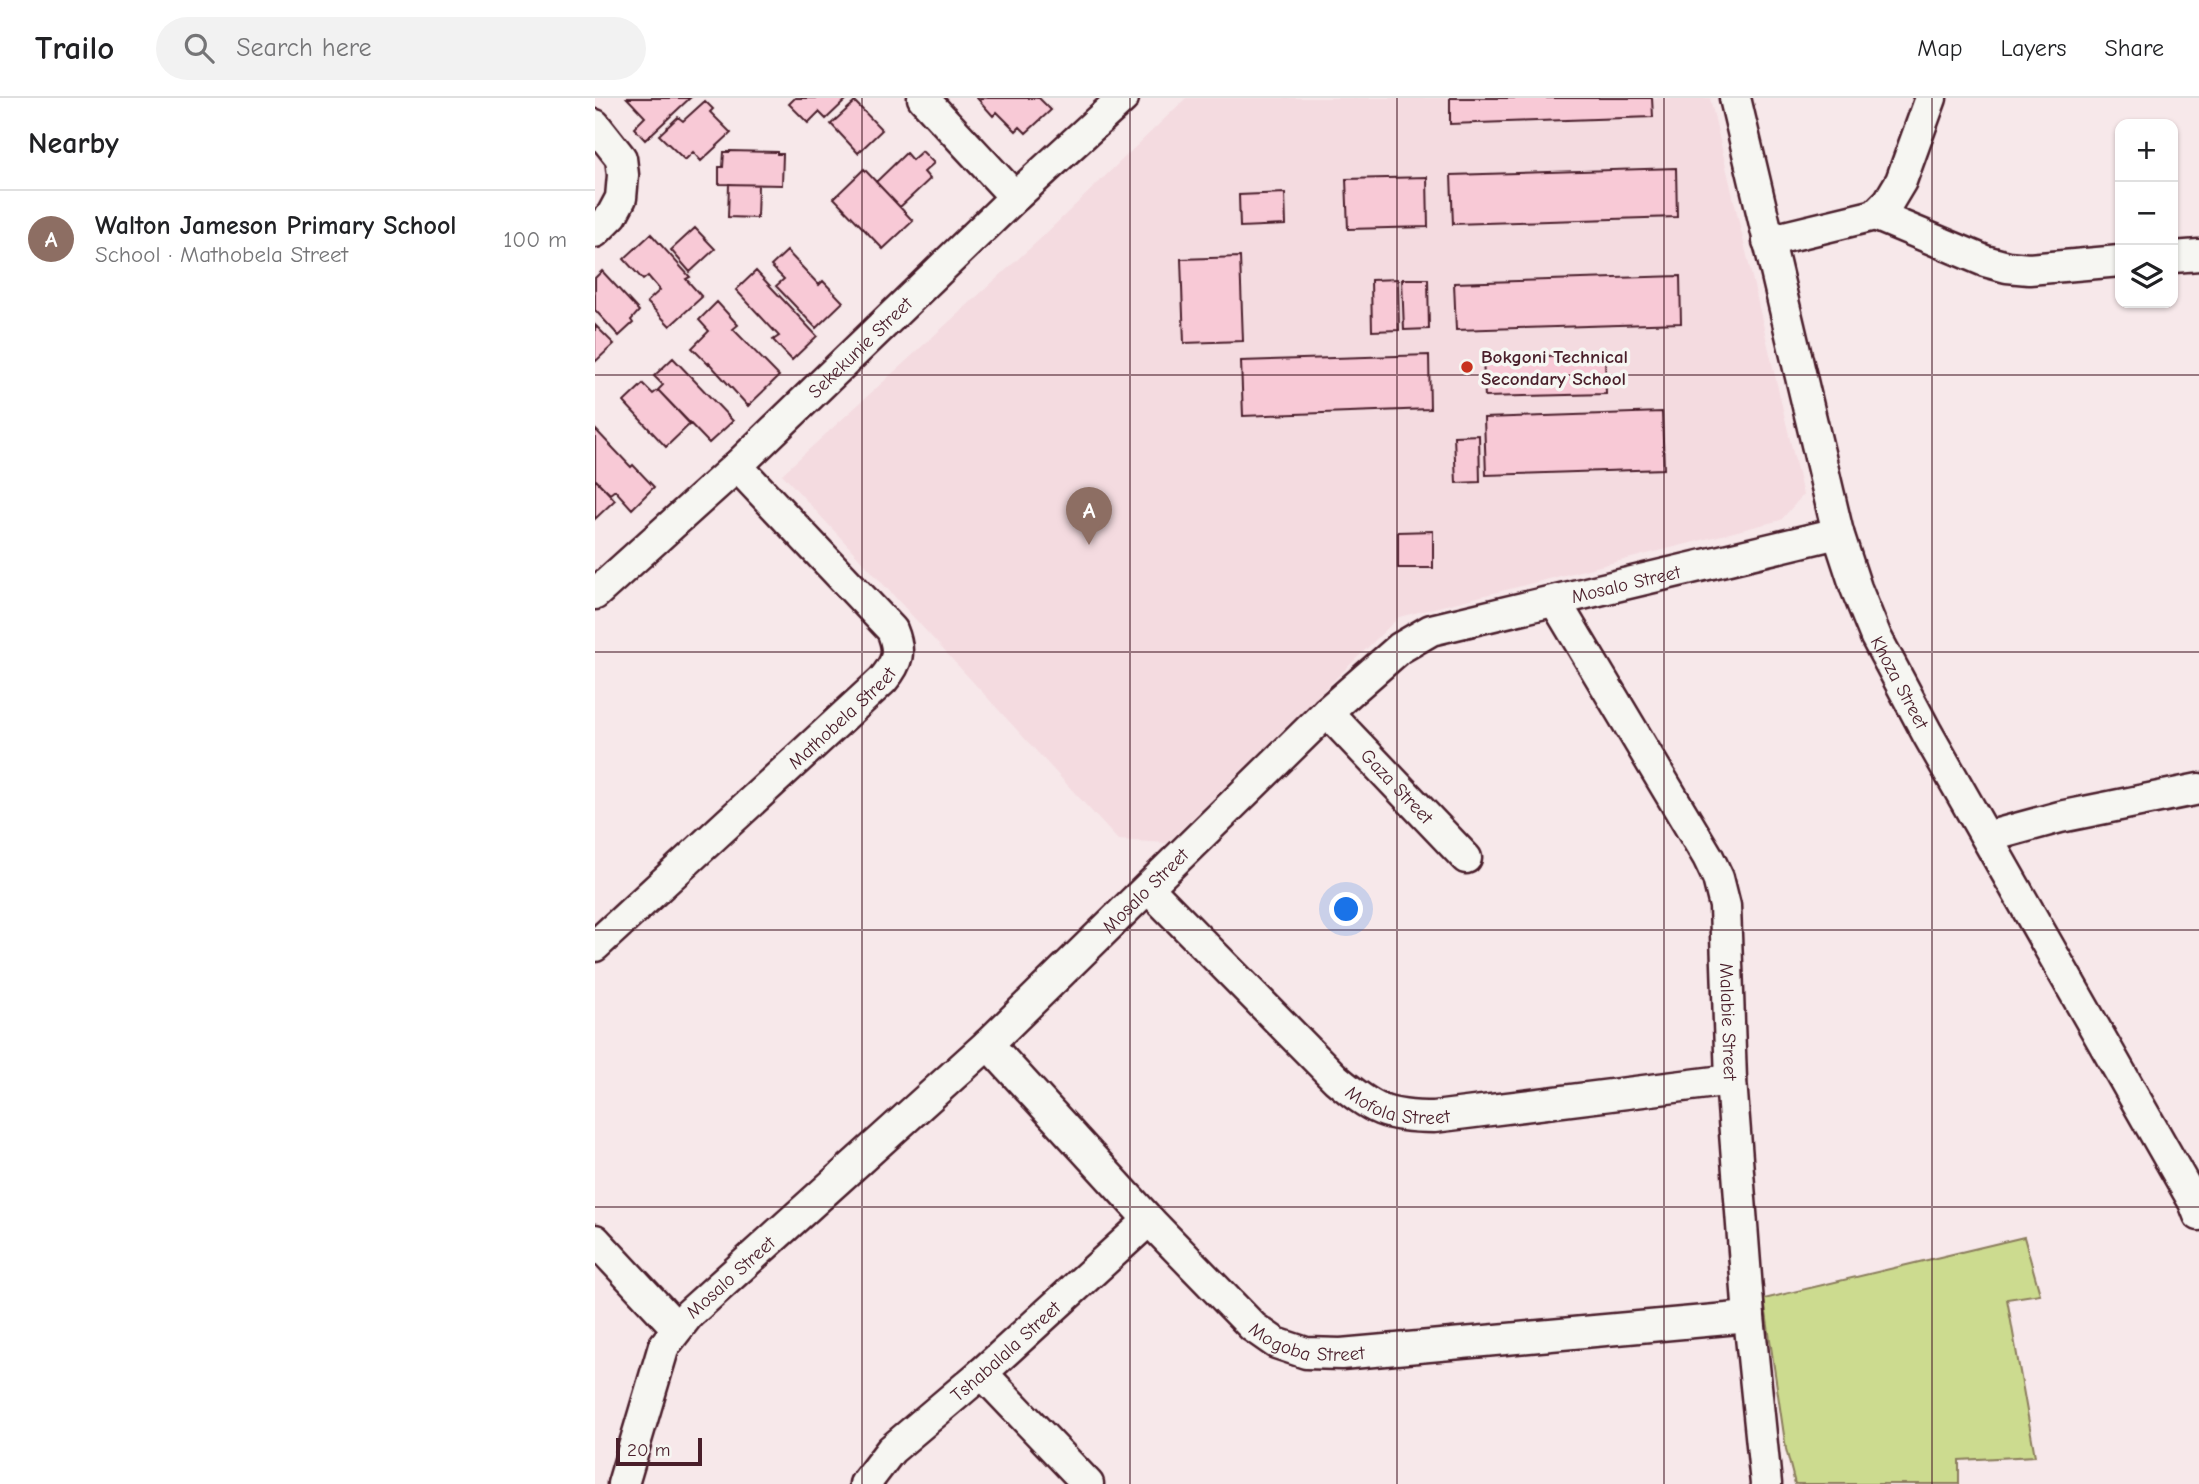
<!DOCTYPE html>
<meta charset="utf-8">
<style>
body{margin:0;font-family:"Comic Neue",sans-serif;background:#f2f2f2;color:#202124}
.controls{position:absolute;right:21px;top:21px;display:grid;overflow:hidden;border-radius:14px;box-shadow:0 2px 5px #0004}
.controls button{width:63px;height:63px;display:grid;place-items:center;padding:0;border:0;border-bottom:2px solid #e0e0e0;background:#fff;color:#202124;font:35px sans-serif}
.scale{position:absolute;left:21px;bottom:18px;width:86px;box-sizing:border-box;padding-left:7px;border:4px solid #4a1f2b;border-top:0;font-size:19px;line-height:24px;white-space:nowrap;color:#4a1f2b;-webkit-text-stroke:5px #f6f6f2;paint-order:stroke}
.you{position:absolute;left:752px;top:812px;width:24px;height:24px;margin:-18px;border:5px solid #fff;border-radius:50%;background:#1a73e8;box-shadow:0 0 0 10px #1a73e833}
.badge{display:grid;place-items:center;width:46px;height:46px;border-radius:50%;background:#c8321e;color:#fff;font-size:23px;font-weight:700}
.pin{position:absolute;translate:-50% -58px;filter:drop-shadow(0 2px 4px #0008)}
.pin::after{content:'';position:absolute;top:37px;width:24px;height:21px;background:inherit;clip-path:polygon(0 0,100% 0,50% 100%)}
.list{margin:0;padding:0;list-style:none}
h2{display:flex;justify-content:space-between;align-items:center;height:91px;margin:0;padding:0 28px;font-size:30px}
h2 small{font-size:23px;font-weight:400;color:#757577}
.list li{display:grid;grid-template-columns:46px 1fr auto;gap:21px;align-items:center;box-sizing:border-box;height:98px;padding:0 28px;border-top:2px solid #e0e0e0}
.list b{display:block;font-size:26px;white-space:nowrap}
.list p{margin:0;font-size:23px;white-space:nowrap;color:#757577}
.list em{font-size:23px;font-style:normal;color:#757577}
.icon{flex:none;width:38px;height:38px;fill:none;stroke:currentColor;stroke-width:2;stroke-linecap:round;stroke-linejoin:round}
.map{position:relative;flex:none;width:1604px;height:1386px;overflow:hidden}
header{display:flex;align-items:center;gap:42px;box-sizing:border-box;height:98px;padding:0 35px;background:#fff;border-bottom:2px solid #e0e0e0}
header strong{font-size:33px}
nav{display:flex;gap:38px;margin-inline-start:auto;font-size:24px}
.search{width:490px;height:63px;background:#f2f2f2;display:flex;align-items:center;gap:18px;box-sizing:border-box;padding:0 24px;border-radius:38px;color:#757577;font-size:26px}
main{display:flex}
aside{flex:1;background:#fff}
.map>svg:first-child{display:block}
</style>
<header>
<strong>Trailo</strong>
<div class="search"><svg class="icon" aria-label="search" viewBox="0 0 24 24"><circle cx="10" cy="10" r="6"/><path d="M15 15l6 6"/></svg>Search here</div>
<nav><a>Map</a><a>Layers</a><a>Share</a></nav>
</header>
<main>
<aside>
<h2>Nearby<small></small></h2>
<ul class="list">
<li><span class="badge" style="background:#8d6e63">A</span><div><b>Walton Jameson Primary School</b><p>School · Mathobela Street</p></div><em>100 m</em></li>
</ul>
</aside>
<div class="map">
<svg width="1604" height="1386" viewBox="0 0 1604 1386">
<rect width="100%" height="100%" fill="#f7e8ea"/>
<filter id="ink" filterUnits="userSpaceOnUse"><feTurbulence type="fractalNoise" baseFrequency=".0143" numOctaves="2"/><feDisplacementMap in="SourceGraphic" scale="14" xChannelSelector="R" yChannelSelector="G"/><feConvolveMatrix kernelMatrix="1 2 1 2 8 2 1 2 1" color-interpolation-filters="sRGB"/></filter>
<g filter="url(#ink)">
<!-- built -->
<path fill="#f4dbe0" d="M591 0H1115L1208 397 1186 422 804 519 572 745 523 742 187 376 444 142Z"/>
<!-- green -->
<path fill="#ccdb8f" stroke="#8b7d5d" stroke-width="2" d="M1429 1139 1445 1196 1412 1201 1440 1358 1364 1362V1386H1200L1191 1351 1169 1201Z"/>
<!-- building -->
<path fill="#f8c9d6" stroke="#4a1f2b" stroke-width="2" d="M32 0H95L50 42 39 30 50 19Z
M200 0H251L252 1 231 21 224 14 213 25 194 6Z
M382 0H444L456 12 431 35 425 29 421 33 402 14 398 18Z
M855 0H1057L1058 19 855 26Z
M110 3 118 11 115 14 136 35 106 63 98 54 90 62 64 37 83 19 88 23Z
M260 4 287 32 263 55 236 26Z
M135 53 182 54V56H188L187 87 124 86V69H128L129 54H135Z
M327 53 339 65 329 74 335 81 305 109 281 84 311 55 317 62Z
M1081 70 1082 119 858 126 856 77Z
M269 71 318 123 288 151 239 100Z
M832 79 833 129 753 131 751 81Z
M134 86 163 87 162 120 133 119Z
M690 95 691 127 645 129 644 97Z
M100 130 120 151 95 174 76 152Z
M56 136 95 179 91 181 107 199 75 228 52 204 65 192 53 178 48 182 29 161Z
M192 153 224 187 228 183 248 204 221 230 181 188 189 181 176 168Z
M645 159 648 243 589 245 586 161Z
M7 173 44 213 36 222 38 225 24 238 0 212V180Z
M161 173 222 238 197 262 178 242 184 238 141 192Z
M1085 178 1086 225 861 232 859 185Z
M803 181 804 232 777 233 776 182Z
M807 181H833L834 231 809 232Z
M122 204 143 227 138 231 184 278 153 308 114 265 113 266 97 250 114 233 104 222Z
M0 227 19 246 0 264Z
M1010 256 1011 296 890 299 888 260Z
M834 257 835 311 648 318 646 263Z
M78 260 138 323 114 345 63 292 68 287 59 278Z
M48 286 58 296 63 292 95 326 71 349 29 304Z
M1067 314 1069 371 891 377 889 320Z
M0 331 36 369 38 367 59 389 37 411 20 392 15 396 0 381Z
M884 337 885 384 861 385 859 338Z
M0 381 20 402 0 421Z
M838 433V470H803V434Z"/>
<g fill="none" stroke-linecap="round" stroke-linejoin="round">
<defs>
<g id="minor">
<path d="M328 0 420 99"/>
<path id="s1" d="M1140 0 1243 435 1261 490 1281 539 1332 635 1599 1104 1604 1117"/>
<path d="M0 27 26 60 28 77 26 100 17 117 0 134"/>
<path d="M1280 117 1390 163 1412 169 1434 171 1525 163"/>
<path d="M1173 143 1280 117 1294 103 1306 83 1336 0"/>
<path d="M1578 159 1604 157"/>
<path id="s2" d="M0 496 142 368 420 99 528 0"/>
<path id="s3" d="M960 503 1113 759 1123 780 1130 808 1136 982 1154 1219 1171 1386"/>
<path id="s4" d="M732 614 871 760"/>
<path d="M1392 739 1465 719 1604 691"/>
<path id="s5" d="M553 790 741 981C778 1012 791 1019 839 1019L1136 982"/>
<path id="s6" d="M0 848 288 582C303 564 306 554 297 532L142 368"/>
<path id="s7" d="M393 946 554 1122 658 1229 681 1245 711 1255 746 1256 1154 1219"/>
<path d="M0 1142 82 1230"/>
<path d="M387 1275 493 1386"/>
<path id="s8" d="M28 1386 69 1248 94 1216 393 946 732 614 805 550 836 532 1243 435"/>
<path id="s9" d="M270 1386 296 1352 387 1275 554 1122"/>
</g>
</defs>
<!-- minor casing -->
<use href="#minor" stroke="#4a1f2b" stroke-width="35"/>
<!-- minor -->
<use href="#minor" stroke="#f6f6f2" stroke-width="30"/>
</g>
</g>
<!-- grid -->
<path fill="none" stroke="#4a1f2b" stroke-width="2" stroke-opacity="0.55" d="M267 0V1386M535 0V1386M802 0V1386M1069 0V1386M1337 0V1386M0 277H1604M0 554H1604M0 832H1604M0 1109H1604"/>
<!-- markers -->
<circle fill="#c8321e" stroke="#f6f6f2" stroke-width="2.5" cx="872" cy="269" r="7"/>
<g text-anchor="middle" stroke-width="7" stroke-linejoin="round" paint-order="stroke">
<!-- street labels -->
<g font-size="19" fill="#4a1f2b" stroke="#f6f6f2">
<text dy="7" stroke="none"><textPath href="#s2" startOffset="362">Sekekunie Street</textPath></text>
<text dy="7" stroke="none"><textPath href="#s8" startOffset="1395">Mosalo Street</textPath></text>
<text dy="7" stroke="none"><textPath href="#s1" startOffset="609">Khoza Street</textPath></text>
<text dy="7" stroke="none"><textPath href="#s6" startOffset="336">Mathobela Street</textPath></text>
<text dy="7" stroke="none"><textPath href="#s4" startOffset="102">Gaza Street</textPath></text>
<text dy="7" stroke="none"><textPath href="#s8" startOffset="807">Mosalo Street</textPath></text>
<text dy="7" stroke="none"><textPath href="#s3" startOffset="466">Malabie Street</textPath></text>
<text dy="7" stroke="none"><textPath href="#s5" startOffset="338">Mofola Street</textPath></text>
<text dy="7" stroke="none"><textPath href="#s8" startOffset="240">Mosalo Street</textPath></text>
<text dy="7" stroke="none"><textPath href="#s7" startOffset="446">Mogoba Street</textPath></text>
<text dy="7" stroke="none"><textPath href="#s9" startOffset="194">Tshabalala Street</textPath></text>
</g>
<!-- poi labels -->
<g font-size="19" font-weight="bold" fill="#4a1f2b" stroke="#f6f6f2" text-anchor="start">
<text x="886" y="265">Bokgoni Technical<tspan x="886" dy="22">Secondary School</tspan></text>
</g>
</g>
</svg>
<div class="controls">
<button>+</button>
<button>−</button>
<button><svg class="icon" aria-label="layers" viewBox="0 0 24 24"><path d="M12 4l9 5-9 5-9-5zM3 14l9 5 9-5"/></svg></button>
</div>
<div class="scale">20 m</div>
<div class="you"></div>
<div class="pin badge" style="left:494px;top:447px;background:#8d6e63">A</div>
</div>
</main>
